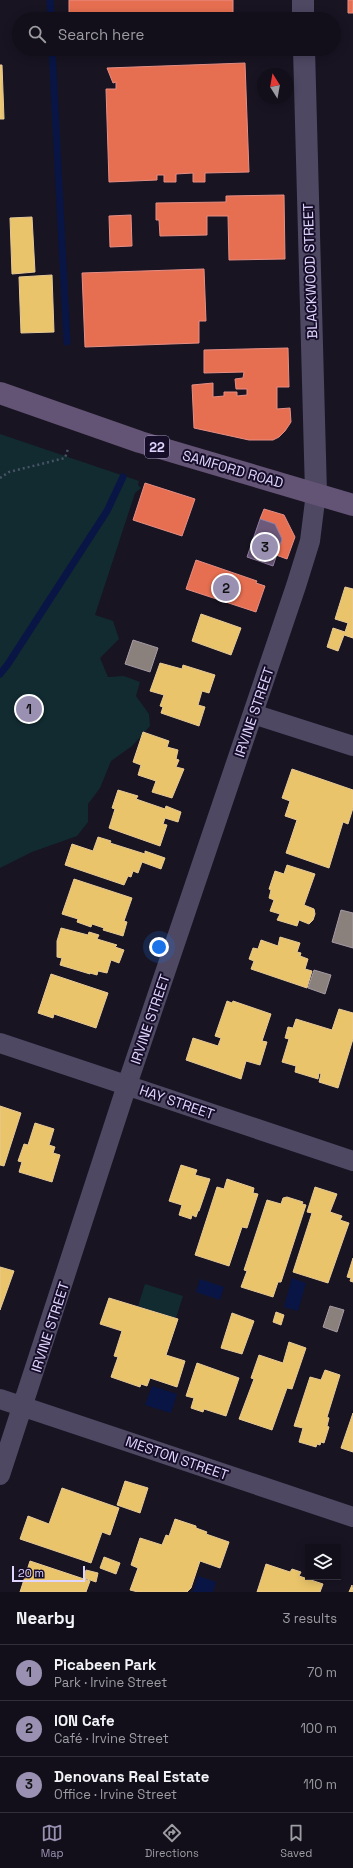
<!DOCTYPE html>
<meta charset="utf-8">
<style>
body{margin:0;font-family:"Space Grotesk",sans-serif;background:#1b1823;color:#f1f3f6}
.controls{position:absolute;right:12px;bottom:12px;display:grid;overflow:hidden;border-radius:0px;box-shadow:0 2px 10px #0003}
.controls button{width:36px;height:36px;display:grid;place-items:center;padding:0;border:0;border-bottom:1px solid #312f39;background:#120f1a;color:#f1f3f6;font:20px sans-serif}
.compass{position:absolute;left:257px;top:68px;width:36px;height:36px;border-radius:50%;background:#120f1a;box-shadow:0 2px 10px #0003;rotate:349deg}
.scale{position:absolute;left:12px;bottom:10px;width:73px;box-sizing:border-box;padding-left:4px;border:2px solid #e0d5ff;border-top:0;font-size:11px;line-height:14px;white-space:nowrap;color:#e0d5ff;-webkit-text-stroke:3px #160e28;paint-order:stroke}
.you{position:absolute;left:159px;top:947px;width:14px;height:14px;margin:-10px;border:3px solid #fff;border-radius:50%;background:#1a73e8;box-shadow:0 0 0 6px #1a73e833}
.badge{display:grid;place-items:center;width:26px;height:26px;border-radius:50%;background:#9a91b2;color:#111;font-size:13px;font-weight:700}
.pin{position:absolute;translate:-50% -50%;border:2px solid #fff;box-shadow:0 1px 4px #0006}
.list{margin:0;padding:0;list-style:none}
h2{display:flex;justify-content:space-between;align-items:center;height:52px;margin:0;padding:0 16px;font-size:17px}
h2 small{font-size:13px;font-weight:400;color:#9c9ca2}
.list li{display:grid;grid-template-columns:26px 1fr auto;gap:12px;align-items:center;box-sizing:border-box;height:56px;padding:0 16px;border-top:1px solid #312f39}
.list b{display:block;font-size:15px;white-space:nowrap}
.list p{margin:0;font-size:13px;white-space:nowrap;color:#9c9ca2}
.list em{font-size:13px;font-style:normal;color:#9c9ca2}
.icon{flex:none;width:22px;height:22px;fill:none;stroke:currentColor;stroke-width:2;stroke-linecap:round;stroke-linejoin:round}
.map{position:relative;flex:none;width:353px;height:1592px;overflow:hidden}
.search{position:absolute;background:#120f1a;box-shadow:0 2px 10px #0003;left:12px;right:12px;top:12px;height:44px;display:flex;align-items:center;gap:10px;box-sizing:border-box;padding:0 14px;border-radius:22px;color:#9c9ca2;font-size:15px}
.sheet{height:220px;background:#120f1a}
nav{display:flex;justify-content:space-around;align-items:center;box-sizing:border-box;height:56px;border-top:1px solid #312f39;background:#120f1a;font-size:11px;color:#9c9ca2}
nav a{display:grid;justify-items:center;gap:2px}
nav .on{color:#9a91b2}
.map>svg:first-child{display:block}
</style>
<div class="map">
<svg width="353" height="1592" viewBox="0 0 353 1592">
<rect width="100%" height="100%" fill="#181422"/>
<!-- green -->
<path fill="#112b31" d="M0 434 139 481 138 485 141 488 135 493 95 615 113 621 119 639 100 658 108 677 124 676 140 682 136 696 149 714 150 726 132 746 111 761 100 788 88 804V822L77 836 32 852 0 868Z
M145 1284 183 1296 176 1318 138 1306Z"/>
<!-- water -->
<path fill="#091545" d="M292 1278 306 1283 298 1311 284 1307Z
M200 1279 224 1287 220 1300 196 1292Z
M152 1386 177 1394 171 1413 145 1405Z
M198 1576 216 1582 213 1592H191L193 1591Z"/>
<!-- homes -->
<path fill="#e9c46a" stroke="#e6c997" d="M0 65H2L4 119H0Z
M32 217 35 272 12 274 10 218Z
M52 275 54 332 21 333 19 277Z
M345 587 353 589V638L344 635 338 651 327 647 333 628 345 632 348 623 335 619Z
M201 614 241 628 231 655 192 641Z
M160 663 182 669 183 665 215 675 209 693 202 691 198 705 205 707 199 726 161 713 163 707 160 706 164 695 150 691Z
M143 732 169 741 167 747 178 750 176 759 179 760 176 767 184 769 172 798 152 792 156 781 138 775 141 765 133 762Z
M292 769 353 790V808L348 824 343 822 329 868 286 853 297 820 285 816 290 801 282 798Z
M118 790 138 796 136 799 165 809 166 806 181 812 178 822 165 818 163 824 167 825 160 846 109 828 115 809 112 808Z
M98 837 111 841 110 843 145 854V851L165 858 161 869 142 862 138 873 133 871 131 877 128 876 124 885 65 865 72 844 93 851Z
M287 865 315 874 304 905 314 909 315 914 313 920 309 924 299 920 297 926 277 920 280 914 270 911 274 900 269 898 271 890 269 889 275 871 284 874Z
M74 879 132 898 124 921 127 922 123 936 103 930 104 928 92 924 91 927 77 922 78 919 62 914Z
M61 928 88 935 89 932 99 935 97 939 117 945 115 947 124 950 119 963 111 960 107 973 98 971 97 975 90 973V974L60 965 62 958 57 957V941Z
M280 937 300 943 297 952 301 953 300 956 308 959 305 969 312 971 307 988 251 969 254 961 249 959 253 948 258 949 261 940 278 946Z
M51 974 108 993 96 1028 54 1014 53 1018 38 1013Z
M227 1001 232 1003 233 1001 271 1014 262 1041 267 1042 260 1065 246 1061 241 1079 186 1060 193 1038 218 1046 221 1038 215 1036Z
M339 1009 353 1013V1039L338 1088 319 1082 321 1074 319 1073 318 1079 295 1072 296 1066 282 1062 289 1039 285 1038 288 1027 293 1028 296 1019 332 1030Z
M0 1106 21 1113 4 1166 0 1165Z
M35 1123 54 1129 49 1145 55 1147 53 1153 60 1155 52 1182 19 1172 22 1162 18 1161 24 1144 28 1145Z
M181 1165 197 1170 195 1175 210 1179 199 1211H198L196 1217 192 1215 191 1219 179 1215 182 1205 169 1201Z
M227 1179 254 1188 253 1193 258 1194 247 1228 242 1227 229 1266 195 1255 217 1187 224 1189Z
M315 1187 337 1194 330 1212 342 1216 340 1220 349 1223 328 1283 293 1272 312 1213 307 1212Z
M287 1197 303 1202 302 1204 306 1205 281 1282H278L273 1297 241 1287 247 1271 244 1270 267 1200 281 1204 283 1198Z
M353 1258V1282L350 1281 351 1278 347 1277Z
M0 1267 14 1271 0 1310Z
M109 1298 178 1319 166 1355 185 1361 177 1387 150 1378 147 1386 141 1384 140 1387 111 1377 118 1357 114 1356 122 1331 100 1324Z
M276 1312 284 1315 281 1325 273 1322Z
M232 1313 254 1321 242 1354 221 1348Z
M289 1342 306 1348 292 1389 287 1388 272 1430 239 1419 254 1379 251 1378 259 1355 283 1363Z
M197 1363 239 1378 226 1416 204 1409 203 1412 191 1408 194 1398 186 1396Z
M325 1370 340 1375 327 1417 329 1418 327 1426 329 1427 324 1443 321 1442 320 1445 317 1444 316 1447 299 1442 303 1428 294 1426 310 1377 321 1380Z
M353 1413V1452L341 1448Z
M125 1481 148 1488 140 1513 117 1505Z
M62 1488 119 1508 110 1535 102 1532 91 1563 20 1539 28 1516 49 1524Z
M175 1519 196 1526V1528L207 1532 206 1534 229 1542 220 1568 200 1561 191 1588 187 1592H138L130 1590 138 1568 131 1565 140 1538 162 1545 166 1535 169 1536Z
M104 1557 120 1563 116 1574 100 1568Z
M30 1561 90 1581 86 1592H20Z
M266 1564 290 1572 292 1569 301 1572 299 1576 323 1584 320 1592H257Z
M86 1570 98 1573 96 1582 84 1578Z
M352 1585 353 1592H349Z"/>
<!-- shops -->
<path fill="#e76f51" stroke="#e58e85" d="M69 0H233V19H69Z
M348 0H353V13H348Z
M245 63 249 172 205 173V182H193V173L176 174V182H164V175H157V180L109 182 106 89H116V82L113 83 107 68Z
M284 195 285 259 229 260 228 216H207V235L160 236 159 220H156V203L226 202V196Z
M131 215 132 246 110 247 109 216Z
M204 269 206 321H199V343L85 347 82 273Z
M288 348 289 387H277V409L290 408 291 422 285 431 279 437 273 440H249L194 428 192 385 213 383V397L224 396V392H237V396L247 395V389H236L235 379 243 378 244 372 204 373V350Z
M145 483 195 499 182 536 133 520Z
M264 509 284 515 295 537 287 559 276 555 282 539 275 524 260 519Z
M196 560 257 581 256 583 265 586 256 612 186 589Z"/>
<!-- offices -->
<path fill="#6d597a" stroke="#907ea2" d="M260 519 275 524 282 539 273 566 247 557Z"/>
<!-- industry -->
<path fill="#8a817c" stroke="#a49aa3" d="M133 640 158 648 150 672 125 664Z
M341 910 353 913V948L332 942Z
M314 970 331 975 325 994 308 988Z
M330 1306 344 1310 337 1332 323 1327Z"/>
<g fill="none" stroke-linecap="round" stroke-linejoin="round">
<!-- stream -->
<path stroke="#091545" stroke-width="7" d="M50 0 51 19
M52 49 67 342
M0 674 8 664 107 511 123 477"/>
<!-- path -->
<path stroke="#485365" stroke-width="2.5" stroke-dasharray="2 3" stroke-linecap="butt" d="M0 478 9 472 65 458 68 449"/>
<!-- minor -->
<path stroke="#4e4863" stroke-width="20" d="M253 714 353 746
M0 1043 353 1161
M0 1399 353 1517
M0 1475 127 1085 296 586 310 541 316 493"/>
<!-- tertiary -->
<path stroke="#4e4863" stroke-width="22" d="M303 0V19
M304 49 316 493"/>
<!-- primary -->
<path stroke="#635374" stroke-width="22" d="M0 393 140 442 353 505"/>
</g>
<g text-anchor="middle" stroke-width="4" stroke-linejoin="round" paint-order="stroke">
<!-- shield labels -->
<rect fill="#160e28" stroke="#a399be" stroke-width="1" x="145" y="436" width="24" height="22" rx="3"/>
<g font-size="13" font-weight="bold" fill="#e0d5ff">
<text x="157" y="452">22</text>
</g>
<!-- street labels -->
<g font-size="14" fill="#e0d5ff" stroke="#160e28">
<text transform="translate(310 271) rotate(-92)" y="5">BLACKWOOD STREET</text>
<text transform="translate(233 469) rotate(16)" y="5">SAMFORD ROAD</text>
<text transform="translate(254 712) rotate(-71)" y="5">IRVINE STREET</text>
<text transform="translate(150 1019) rotate(-71)" y="5">IRVINE STREET</text>
<text transform="translate(177 1102) rotate(19)" y="5">HAY STREET</text>
<text transform="translate(50 1327) rotate(-72)" y="5">IRVINE STREET</text>
<text transform="translate(177 1458) rotate(19)" y="5">MESTON STREET</text>
</g>
</g>
</svg>
<div class="controls">
<button><svg class="icon" aria-label="layers" viewBox="0 0 24 24"><path d="M12 4l9 5-9 5-9-5zM3 14l9 5 9-5"/></svg></button>
</div>
<svg class="compass" viewBox="-18 -18 36 36"><path d="M0-13l5 13h-10z" fill="#e53935"/><path d="M0 13l5-13h-10z" fill="#9c9ca2"/></svg>
<div class="scale">20 m</div>
<div class="you"></div>
<div class="pin badge" style="left:29px;top:709px">1</div>
<div class="pin badge" style="left:226px;top:588px">2</div>
<div class="pin badge" style="left:265px;top:547px">3</div>
<div class="search"><svg class="icon" aria-label="search" viewBox="0 0 24 24"><circle cx="10" cy="10" r="6"/><path d="M15 15l6 6"/></svg>Search here</div>
</div>
<section class="sheet">
<h2>Nearby<small>3 results</small></h2>
<ul class="list">
<li><span class="badge">1</span><div><b>Picabeen Park</b><p>Park · Irvine Street</p></div><em>70 m</em></li>
<li><span class="badge">2</span><div><b>ION Cafe</b><p>Café · Irvine Street</p></div><em>100 m</em></li>
<li><span class="badge">3</span><div><b>Denovans Real Estate</b><p>Office · Irvine Street</p></div><em>110 m</em></li>
</ul>
</section>
<nav>
<a class="on"><svg class="icon" aria-label="map" viewBox="0 0 24 24"><path d="M3 6l6-2 6 2 6-2v14l-6 2-6-2-6 2zM9 4v14M15 6v14"/></svg>Map</a>
<a><svg class="icon" aria-label="directions" viewBox="0 0 24 24"><path d="M12 3l9 9-9 9-9-9zM9 14v-3h6M13 9l2 2-2 2"/></svg>Directions</a>
<a><svg class="icon" aria-label="saved" viewBox="0 0 24 24"><path d="M7 4h10v16l-5-4-5 4z"/></svg>Saved</a>
</nav>
